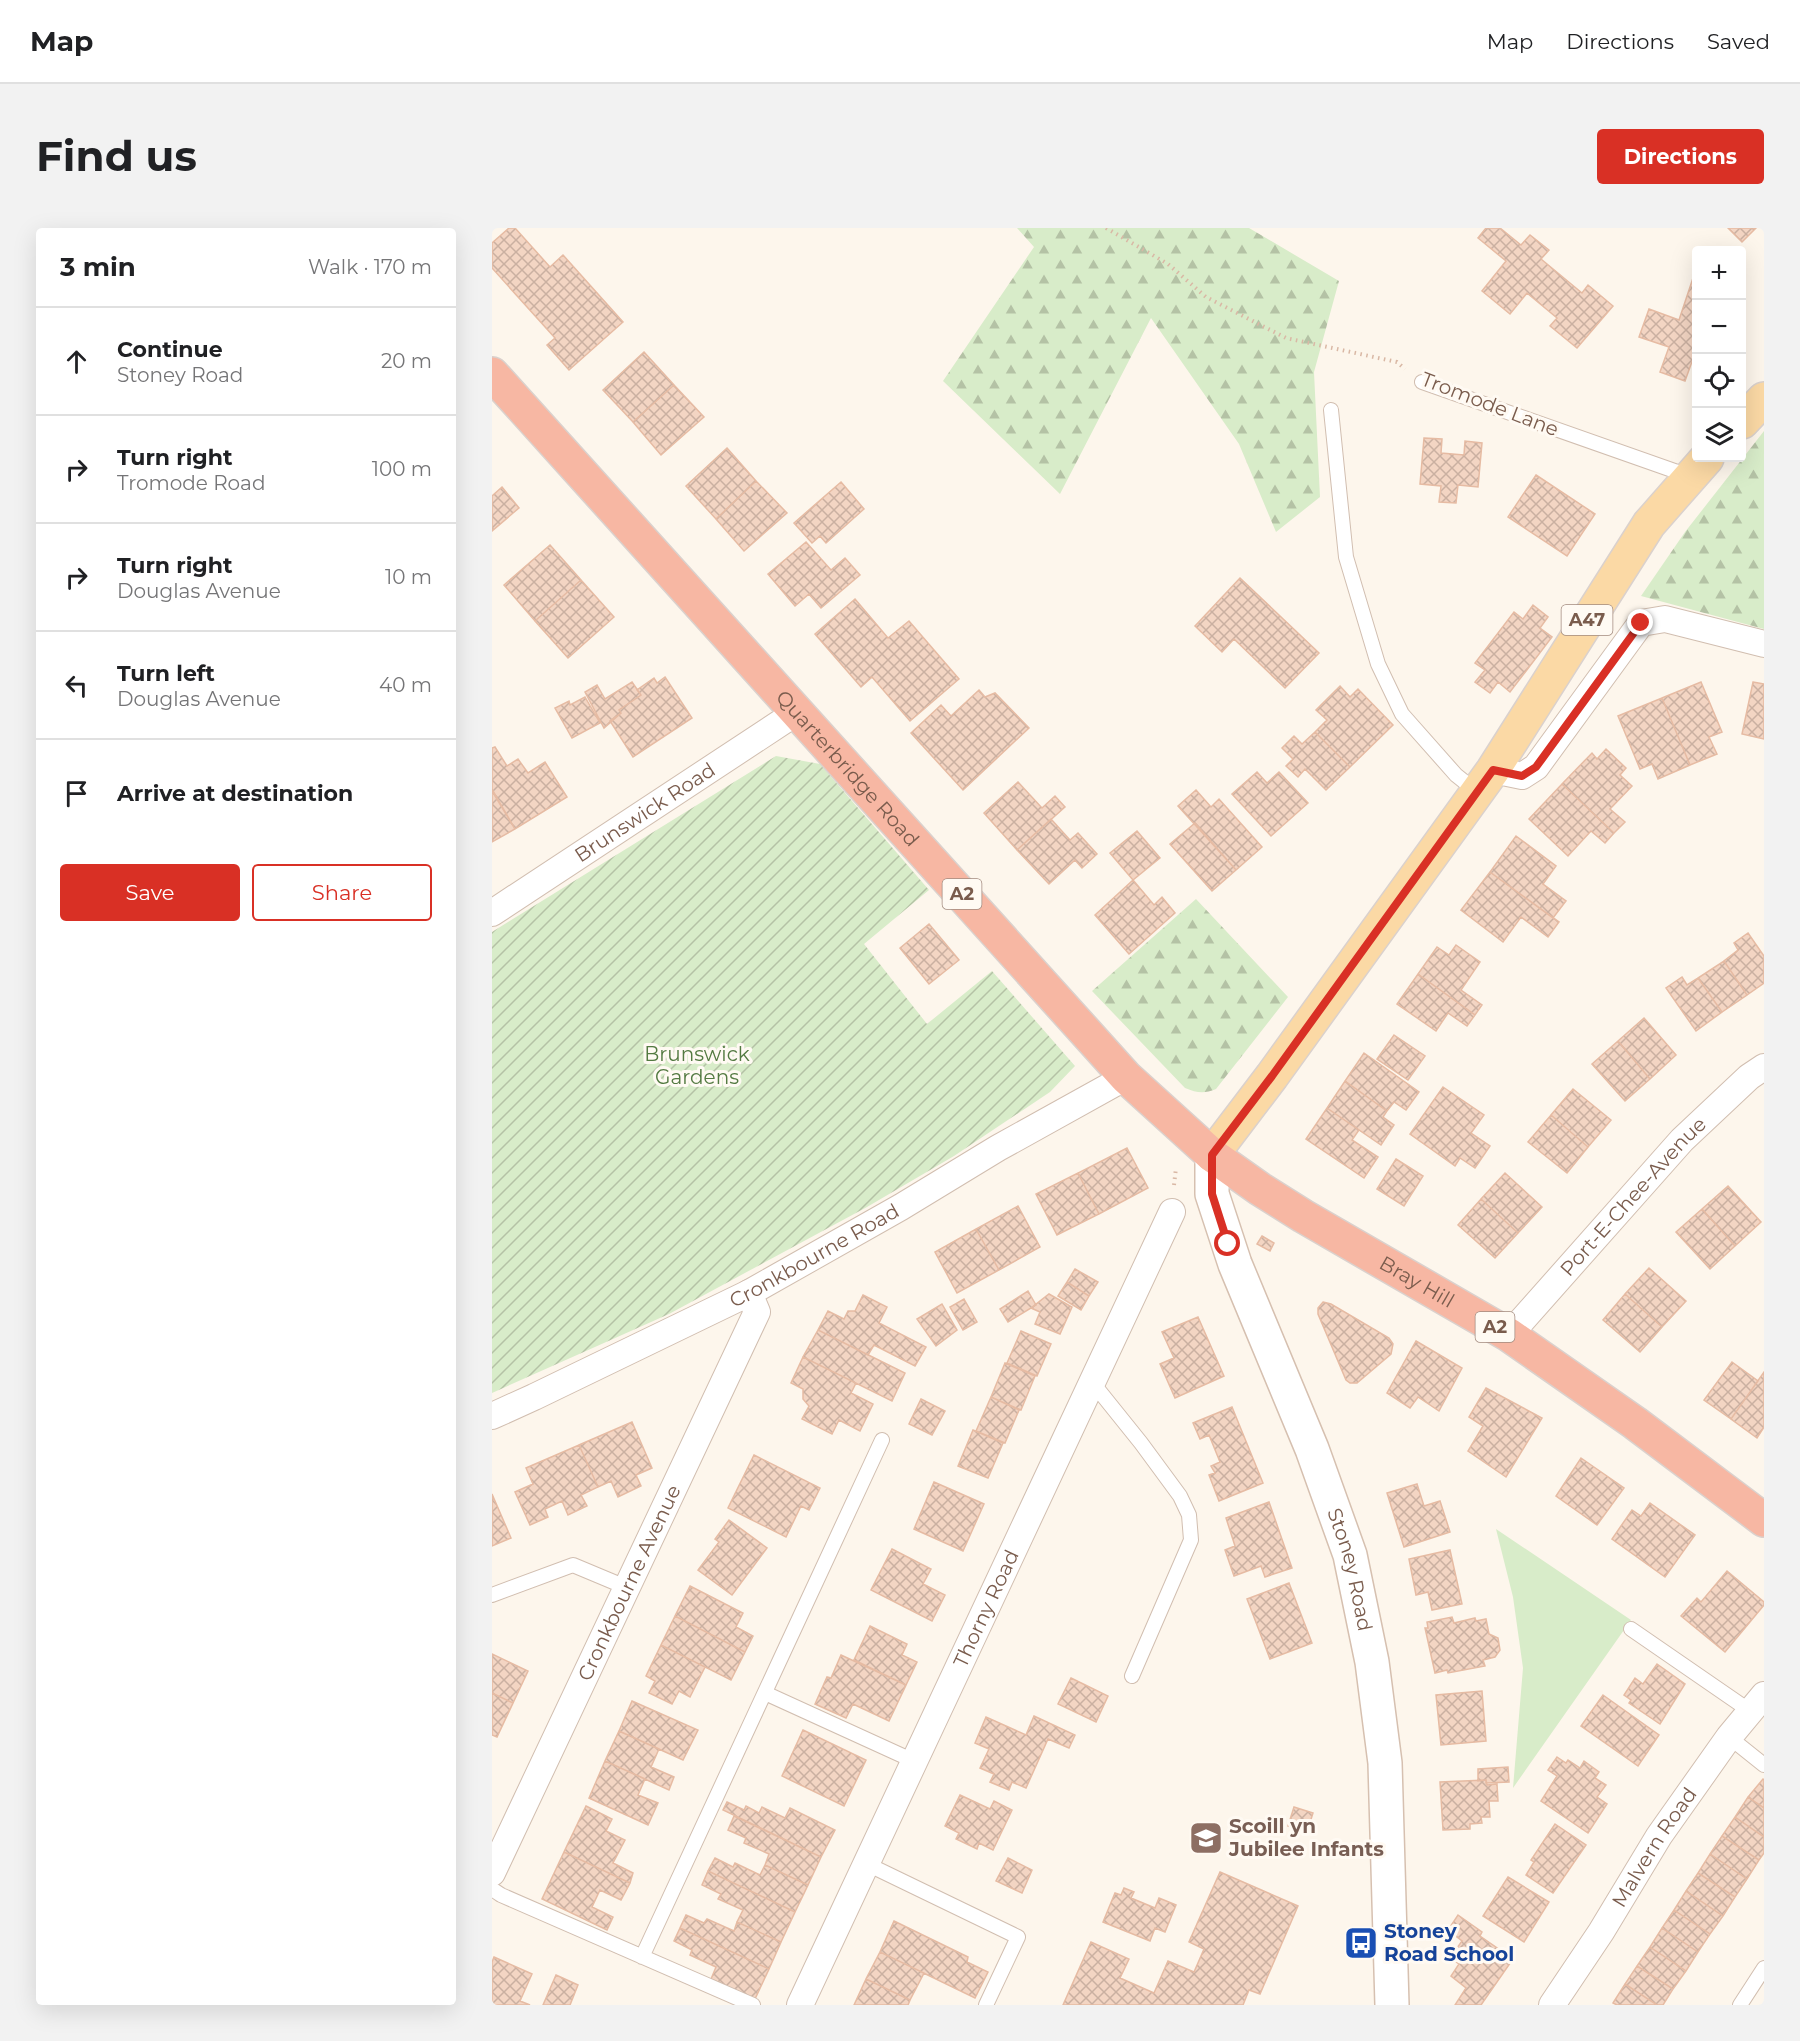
<!DOCTYPE html>
<meta charset="utf-8">
<style>
body{margin:0;font-family:Montserrat,sans-serif;background:#f2f2f2;color:#202124}
.controls{position:absolute;right:18px;top:18px;display:grid;overflow:hidden;border-radius:6px;box-shadow:0 6px 24px #0002}
.controls button{width:54px;height:54px;display:grid;place-items:center;padding:0;border:0;border-bottom:2px solid #e0e0e0;background:#fff;color:#202124;font:30px sans-serif}
.stop{position:absolute;width:18px;height:18px;margin:-14px;border:4px solid #d93025;border-radius:50%;background:#fff}
.stop.end{background:#d93025;border-color:#fff;box-shadow:0 2px 6px #0008}
.list{margin:0;padding:0;list-style:none}
h2{display:flex;justify-content:space-between;align-items:center;height:78px;margin:0;padding:0 24px;font-size:26px}
h2 small{font-size:20px;font-weight:400;color:#757577}
.list li{display:grid;grid-template-columns:39px 1fr auto;gap:18px;align-items:center;box-sizing:border-box;height:108px;padding:0 24px;border-top:2px solid #e0e0e0}
.list b{display:block;font-size:22px;white-space:nowrap}
.list p{margin:0;font-size:20px;white-space:nowrap;color:#757577}
.list em{font-size:20px;font-style:normal;color:#757577}
.actions{display:flex;gap:12px;padding:18px 24px}
.actions a{flex:1;padding:14px 0;border:2px solid #d93025;border-radius:6px;text-align:center;font-size:21px;color:#d93025}
.actions .main{background:#d93025;color:#fff}
.icon{flex:none;width:33px;height:33px;fill:none;stroke:currentColor;stroke-width:2;stroke-linecap:round;stroke-linejoin:round}
.map{position:relative;flex:none;width:1272px;height:1777px;overflow:hidden;border-radius:6px}
header{display:flex;align-items:center;gap:36px;box-sizing:border-box;height:84px;padding:0 30px;background:#fff;border-bottom:2px solid #e0e0e0}
header strong{font-size:28px}
nav{display:flex;gap:33px;margin-inline-start:auto;font-size:21px}
.intro{display:flex;align-items:center;justify-content:space-between;box-sizing:border-box;height:144px;padding:0 36px}
h1{margin:0;font-size:42px}
.button{padding:15px 27px;border-radius:6px;background:#d93025;color:#fff;font-size:21px;font-weight:700}
main{display:flex;gap:36px;padding:0 36px}
aside{flex:1;background:#fff;border-radius:6px;box-shadow:0 6px 24px #0002}
.map>svg:first-child{display:block}
</style>
<header>
<strong>Map</strong>
<nav><a>Map</a><a>Directions</a><a>Saved</a></nav>
</header>
<div class="intro"><h1>Find us</h1><a class="button">Directions</a></div>
<main>
<aside>
<h2>3 min<small>Walk · 170 m</small></h2>
<ul class="list">
<li><svg class="icon" aria-label="ahead" viewBox="0 0 24 24"><path d="M12 20V5M6 11l6-6 6 6"/></svg><div><b>Continue</b><p>Stoney Road</p></div><em>20 m</em></li>
<li><svg class="icon" aria-label="right" viewBox="0 0 24 24"><path d="M7 20v-9h11M14 6l5 5-5 5"/></svg><div><b>Turn right</b><p>Tromode Road</p></div><em>100 m</em></li>
<li><svg class="icon" aria-label="right" viewBox="0 0 24 24"><path d="M7 20v-9h11M14 6l5 5-5 5"/></svg><div><b>Turn right</b><p>Douglas Avenue</p></div><em>10 m</em></li>
<li><svg class="icon" aria-label="left" viewBox="0 0 24 24"><path d="M17 20v-9H6M10 6l-5 5 5 5"/></svg><div><b>Turn left</b><p>Douglas Avenue</p></div><em>40 m</em></li>
<li><svg class="icon" aria-label="arrive" viewBox="0 0 24 24"><path d="M6 21V4h12l-3 4 3 4H6"/></svg><div><b>Arrive at destination</b></div></li>
</ul>
<div class="actions"><a class="main">Save</a><a>Share</a></div>
</aside>
<div class="map">
<svg width="1272" height="1777" viewBox="0 0 1272 1777">
<defs>
<pattern id="forest-firs" width="22" height="20" patternUnits="userSpaceOnUse" patternTransform="scale(1.5)"><rect width="22" height="20" fill="#d8ecc9"/><path d="M5 1l3.5 6h-7zM16 11l3.5 6h-7z" fill="#b4c2a5"/></pattern>
<pattern id="garden-furrows" width="10" height="10" patternUnits="userSpaceOnUse" patternTransform="scale(1.5)"><rect width="10" height="10" fill="#d8ecc9"/><path d="M-1 1l2-2M0 10L10 0M9 11l2-2" fill="none" stroke="#b4c2a5"/></pattern>
<pattern id="building-cross-hatch" width="8" height="8" patternUnits="userSpaceOnUse" patternTransform="scale(1.5)"><rect width="8" height="8" fill="#f3d5c3"/><path d="M0 0l8 8M0 8l8-8" fill="none" stroke="#cab0a1"/></pattern>
</defs>
<rect width="100%" height="100%" fill="#fdf6ec"/>
<!-- green -->
<path fill="#d8ecc9" d="M1004 1301 1139 1392 1021 1560 1031 1440 1021 1369Z"/>
<!-- forest -->
<path fill="url(#forest-firs)" d="M525 0H757L847 53 822 144 828 269 784 304 747 216 659 90 568 266 451 153 542 19Z
M1272 203V401L1149 368 1193 304Z
M704 671 796 769 724 861C712 866 705 865 693 860L600 763Z"/>
<!-- garden -->
<path fill="url(#garden-furrows)" d="M284 528 328 536 437 662 372 716 435 796 500 743 583 838 558 864 462 928 375 979 177 1086 0 1165V704Z"/>
<!-- building -->
<path fill="url(#building-cross-hatch)" stroke="#e6bba3" stroke-width="1.5" d="M17 0H23L58 39 71 27 131 94 77 142 55 117 63 110 0 40V15Z
M994 0H1008L1029 17 1038 7 1057 22 1049 31 1090 65 1096 57 1121 78 1085 120 1058 98 1065 90 1035 65 1018 86 990 63 1014 33 986 10Z
M1236 0H1264L1250 14Z
M1202 47 1204 48V129L1202 128 1193 153 1168 144 1177 119 1147 109 1157 81 1187 92Z
M152 124 182 157 141 194 111 162Z
M182 157 212 189 169 227 141 194Z
M932 210 950 211 949 225 972 227 973 213 990 215 986 259 966 257 964 275 947 274 949 258 928 256Z
M235 220 264 253 224 291 194 258Z
M1044 247 1103 286 1075 328 1016 289Z
M264 253 295 285 252 323 224 291Z
M349 254 372 281 334 315 328 308 320 315 302 295Z
M10 259 27 280 0 303V268Z
M314 314 339 342 353 330 368 347 329 380 317 366 303 378 276 346Z
M58 317 89 352 43 393 12 357Z
M748 350 827 425 793 460 742 411 730 424 703 398Z
M89 352 122 389 76 430 43 393Z
M363 371 396 410 417 393 467 451 418 493 380 449 369 459 323 406Z
M1041 377 1056 389 1048 400 1060 409 1018 464 1006 454 998 465 983 454 993 442 983 435 1022 384 1031 391Z
M173 449 200 490 141 529 118 493 129 485 127 482 149 467 145 462 162 450 165 455Z
M140 454 149 467 127 482 129 485 112 500 93 464 105 457 113 471Z
M1209 454 1230 504 1217 509 1225 526 1198 537 1170 470Z
M1261 454 1272 456V511L1250 506Z
M848 458 858 469 866 461 901 497 858 539 823 504 835 492 824 482Z
M487 462 493 469 503 465 537 500 471 562 419 505 449 477 459 488Z
M93 469 108 495 80 510 63 480 77 473 78 477Z
M1170 470 1198 537 1166 551 1160 536 1148 541 1126 488Z
M823 504 858 539 834 562 813 541 806 549 794 538 801 531 790 520 802 508 810 516Z
M3 519 15 538 26 531 36 545 53 534 75 569 23 601 0 561V520Z
M1114 521 1134 540 1128 547 1140 558 1118 581 1133 594 1122 605 1070 556 1100 525 1105 531Z
M765 544 775 555 787 544 816 575 779 608 740 566Z
M526 554 550 580 563 568 573 579 525 622 492 585Z
M1070 556 1122 605 1113 615 1099 603 1076 628 1037 591Z
M704 562 719 579 727 571 770 619 744 642 686 578Z
M0 563 23 601 0 614Z
M559 591 578 612 586 605 605 626 590 640 583 632 557 656 525 622Z
M703 595 744 642 720 663 678 616Z
M645 603 668 630 641 652 618 625Z
M1024 608 1064 638 1051 656 1074 673 1061 690 998 644Z
M998 644 1067 694 1056 709 1029 689 1011 714 969 682Z
M641 652 662 677 670 669 683 685 637 726 603 687Z
M437 696 467 732 437 756 408 720Z
M1256 705 1272 728V755L1255 767 1232 733 1246 722 1242 715Z
M964 717 988 734 969 762 990 777 983 787 926 746 945 719 957 727Z
M1232 733 1255 767 1230 784 1206 750Z
M926 746 983 787 975 798 956 785 944 803 905 776Z
M1190 749 1195 757 1206 750 1230 784 1204 803 1174 760Z
M1152 790 1184 827 1158 851 1126 813Z
M902 807 933 828 916 852 885 831Z
M1126 813 1158 851 1133 873 1100 836Z
M872 825 927 864 914 882 902 874 895 883 853 853Z
M853 853 895 883 891 889 902 897 889 917 835 880Z
M951 859 992 887 979 905 998 918 983 940 968 930 963 938 918 906Z
M1081 861 1119 892 1096 919 1059 887Z
M835 880 867 902 860 912 886 929 872 950 814 911Z
M1059 887 1096 919 1075 945 1036 914Z
M635 920 656 960 607 986 586 945Z
M904 931 931 948 912 978 885 961Z
M586 945 607 986 565 1007 544 966Z
M1013 945 1050 979 1026 1005 989 971Z
M1236 958 1269 994 1243 1018 1210 981Z
M989 971 1026 1005 1003 1030 966 997Z
M526 978 548 1019 507 1042 484 1001Z
M1210 981 1243 1018 1218 1041 1184 1004Z
M484 1001 507 1042 465 1065 443 1024Z
M770 1008 782 1015 778 1023 765 1016Z
M1157 1040 1194 1073 1170 1099 1133 1066Z
M583 1041 606 1054 597 1068 575 1054Z
M575 1054 597 1068 589 1082 566 1068Z
M536 1063 544 1077 516 1094 508 1081Z
M557 1066 580 1079 568 1106 543 1096 548 1084 539 1080Z
M1133 1066 1170 1099 1148 1124 1111 1092Z
M371 1067 395 1079 387 1095 434 1119 423 1138 382 1117 376 1127 326 1102 336 1083 352 1091 356 1083H363Z
M472 1071 485 1094 471 1102 458 1079Z
M831 1074 839 1076 897 1110 901 1116 899 1126 865 1155H858L854 1152 826 1086V1080Z
M450 1076 465 1102 444 1118 425 1091Z
M706 1089 732 1148 683 1170 668 1136 682 1130 670 1104Z
M326 1102 413 1145 400 1173 311 1129Z
M529 1103 559 1116 545 1148 515 1135Z
M924 1113 970 1140 947 1183 926 1169 918 1180 895 1165Z
M311 1129 364 1155 359 1165 381 1176 368 1203 347 1192 340 1206 310 1191 317 1178 311 1171V1161L299 1155Z
M1240 1134 1266 1153 1239 1191 1212 1172Z
M513 1135 543 1148 529 1182 499 1169Z
M1272 1144V1199L1265 1210 1239 1191Z
M994 1160 1050 1190 1014 1249 976 1223 991 1198 977 1189Z
M499 1169 527 1182 513 1215 484 1203Z
M429 1171 453 1183 440 1207 417 1196Z
M740 1179 771 1255 727 1273 717 1247 723 1245 719 1238 728 1234 717 1207 708 1211 701 1195Z
M140 1194 160 1240 144 1247 149 1258 126 1269 119 1253 106 1259 87 1217Z
M481 1202 511 1215 496 1250 466 1238Z
M87 1217 106 1259 89 1267 95 1278 76 1287 70 1273 53 1281 56 1289 38 1297 23 1264 41 1256 34 1240Z
M262 1227 328 1260 317 1282 309 1278 294 1309 236 1280Z
M1089 1230 1132 1260 1105 1297 1064 1268Z
M442 1254 492 1276 471 1323 422 1301Z
M925 1256 932 1278 948 1273 958 1304 912 1319 895 1265Z
M0 1266 19 1310 0 1318Z
M777 1274 800 1340 773 1349 769 1338 742 1348 733 1322 743 1318 734 1290Z
M1158 1275 1203 1307 1173 1349 1120 1311 1140 1282 1149 1288Z
M237 1292 275 1320 240 1367 206 1342 227 1314 223 1311Z
M400 1321 439 1341 431 1356 453 1367 440 1393 379 1362Z
M958 1322 970 1376 940 1382 936 1364 924 1367 917 1331Z
M1235 1343 1272 1374V1377L1233 1424 1189 1388 1205 1370 1209 1374Z
M797 1355 820 1415 778 1431 755 1371Z
M198 1358 251 1385 244 1399 261 1408 253 1424 183 1388Z
M183 1388 253 1424 239 1452 169 1417Z
M960 1389 962 1395 983 1390 984 1393 994 1391 997 1406 1006 1410 1008 1422 1003 1429 991 1432 993 1438 956 1445 955 1442 943 1445 933 1400H936L935 1394Z
M378 1398 415 1416 410 1427 425 1434 414 1457 362 1432Z
M169 1417 213 1439 198 1469 187 1463 180 1476 157 1465 163 1453 154 1448Z
M0 1426 36 1443 21 1475 0 1465Z
M349 1427 414 1457 397 1493 361 1476 354 1490 323 1476 335 1449 339 1450Z
M1165 1436 1193 1456 1168 1496 1137 1475 1139 1472 1132 1467 1143 1450 1151 1456Z
M579 1450 616 1468 604 1494 566 1476Z
M990 1463 994 1513 949 1517 944 1467Z
M0 1465 21 1475 5 1509 0 1507Z
M1111 1467 1167 1507 1146 1538 1089 1498Z
M140 1473 206 1502 191 1532 127 1503Z
M542 1488 583 1507 577 1520 556 1511 534 1560 520 1554 517 1562 498 1554 502 1546 488 1540 497 1521 483 1515 494 1489 534 1507Z
M311 1502 374 1532 352 1578 290 1548Z
M127 1503 167 1521 159 1539 182 1549 177 1562 113 1533Z
M1065 1529 1074 1535 1076 1532 1088 1540 1092 1533 1107 1544 1103 1550 1114 1557 1105 1569 1115 1576 1096 1605 1049 1573 1065 1548 1056 1542Z
M113 1533 153 1551 146 1567 166 1575 156 1597 97 1570Z
M1016 1539 1017 1554 994 1555V1552L986 1553V1541Z
M1271 1551 1272 1552V1580L1256 1569Z
M994 1552 995 1557 1005 1556 1006 1573H997L998 1589H989L990 1595 978 1596V1601L951 1602 948 1554Z
M468 1567 498 1581 502 1573 520 1582 501 1622 487 1615 485 1621 464 1611 467 1605 453 1598Z
M1256 1569 1272 1580V1609L1243 1589Z
M235 1574 252 1582 254 1578 267 1585 270 1579 293 1590 298 1580 343 1602 329 1629 231 1582Z
M94 1578 120 1591 114 1603 133 1612 121 1635 141 1645 138 1655 72 1624Z
M802 1579 821 1585 815 1604 796 1598Z
M242 1588 329 1629 316 1657 273 1637 277 1626 252 1615 254 1610 236 1602Z
M1243 1589 1272 1609V1625L1267 1632 1230 1608Z
M1063 1596 1094 1617 1061 1665 1034 1647 1042 1634 1039 1632Z
M1230 1608 1267 1632 1255 1651 1218 1626Z
M72 1624 138 1655 129 1672 108 1662 100 1679 121 1689 115 1702 50 1671Z
M1218 1626 1255 1651 1243 1669 1206 1645Z
M223 1630 241 1639 243 1635 268 1647 273 1637 316 1657 303 1684 216 1643Z
M516 1630 540 1642 530 1665 504 1653Z
M216 1643 303 1684 289 1714 245 1694 251 1682 226 1671 229 1666 210 1657Z
M728 1644 806 1678 768 1766 757 1762 751 1777H571L599 1714 637 1731 628 1750 662 1765 676 1733 702 1744 712 1721 697 1714Z
M1206 1645 1243 1669 1231 1688 1194 1663Z
M1016 1649 1057 1674 1032 1714 991 1688Z
M632 1660 642 1664 639 1670 663 1680 667 1670 684 1677 673 1704 663 1700 658 1713 611 1694 623 1665 629 1667Z
M1194 1663 1231 1688 1218 1706 1182 1682Z
M1182 1682 1218 1706 1206 1724 1170 1700Z
M194 1687 212 1695 215 1691 242 1703 245 1694 289 1714 277 1741 188 1700Z
M966 1687 990 1704 988 1708 1021 1731 989 1777H963L974 1760 959 1748 967 1736 958 1730 970 1713 956 1702Z
M402 1693 476 1729 475 1734 496 1744 483 1770 388 1724Z
M188 1700 277 1741 263 1771 219 1751 224 1739 198 1727 200 1722 182 1713Z
M1170 1700 1206 1724 1194 1743 1158 1719Z
M1158 1719 1194 1743 1181 1761 1145 1738Z
M388 1724 432 1745 418 1772 374 1751Z
M2 1729 40 1746 28 1773 38 1777H0V1734Z
M1145 1738 1181 1761 1171 1777H1165L1133 1756Z
M64 1747 86 1757 78 1777H51Z
M374 1751 418 1772 416 1777H362Z
M1133 1756 1165 1777H1125L1121 1775Z"/>
<g fill="none" stroke-linecap="round" stroke-linejoin="round">
<defs>
<path id="lane" d="M930 154 1197 248
M839 182 854 329 886 436 910 486 964 547 984 563
M600 1154 649 1215 688 1268 697 1287 699 1312 640 1448
M0 1367 81 1337 136 1360
M1139 1401 1258 1483
M273 1465 422 1533
M1237 1509 1272 1537
M375 1636 526 1709 494 1777
M0 1661 9 1667 261 1777
M150 1729 390 1212
M1248 1777 1272 1740"/>
<g id="street">
<path d="M1001 542 1030 548 1044 539 1149 395 1173 391 1272 416"/>
<path id="s1" d="M0 685 305 484"/>
<path id="s2" d="M1017 1107 1190 912 1257 849 1272 839"/>
<path id="s3" d="M0 1188 42 1169 257 1065 409 979 506 920 634 849"/>
<path id="s4" d="M0 1645 265 1084 257 1065"/>
<path id="s5" d="M308 1777 680 984"/>
<path id="s6" d="M1060 1777 1109 1704 1167 1608 1237 1509 1272 1467"/>
</g>
<g id="secondary">
<path id="s7" d="M720 927V966L743 1036 820 1221 858 1327 880 1434 893 1535 900 1777"/>
</g>
<path id="primary" d="M1250 194 1272 171
M720 927 780 848 1001 542 1157 296 1215 230"/>
<g id="highway">
<path id="s8" d="M0 146 634 849 720 927 768 961 811 988 1017 1107 1143 1195 1272 1292"/>
</g>
</defs>
<!-- lane casing -->
<use href="#lane" stroke="#d1beb0" stroke-width="16"/>
<!-- street casing -->
<use href="#street" stroke="#d1beb0" stroke-width="28"/>
<!-- secondary casing -->
<use href="#secondary" stroke="#d6c0b0" stroke-width="36"/>
<!-- primary casing -->
<use href="#primary" stroke="#dad1cd" stroke-width="36"/>
<!-- highway casing -->
<use href="#highway" stroke="#dad1cd" stroke-width="36"/>
<!-- path -->
<path stroke="#d9b8a5" stroke-width="4" stroke-dasharray="1.5 4.5" stroke-linecap="butt" d="M614 0 676 36 714 69 794 110 905 134 913 141
M682 957 684 940"/>
<!-- lane -->
<use href="#lane" stroke="#fff" stroke-width="14"/>
<!-- street -->
<use href="#street" stroke="#fff" stroke-width="26"/>
<!-- secondary -->
<use href="#secondary" stroke="#fff" stroke-width="33"/>
<!-- primary -->
<use href="#primary" stroke="#fbd9a5" stroke-width="33"/>
<!-- highway -->
<use href="#highway" stroke="#f7b7a3" stroke-width="33"/>
</g>
<g fill="none" stroke-linecap="round" stroke-linejoin="round">
<!-- route -->
<path stroke="#d93025" stroke-width="8" d="M736 1016 720 966V927L780 848 1001 542 1030 548 1044 539 1149 395"/>
</g>
<!-- icons -->
<defs>
<symbol id="school-square" viewBox="-11 -11 22 22"><rect x="-9" y="-9" width="18" height="18" rx="4" fill="#8d6e63" stroke="#fffaf3"/><path d="M0-5L7-2L0 1L-7-2ZM-4 1L0 2.5L4 1V4Q0 6-4 4Z" fill="#fff"/></symbol>
<symbol id="bus-square" viewBox="-11 -11 22 22"><rect x="-9" y="-9" width="18" height="18" rx="4" fill="#1a4fb4" stroke="#fffaf3"/><path d="M-5-6H5V4H4V6H2V4H-2V6H-4V4H-5ZM-3.5-4V0h7V-4ZM-3.5 1.2v1.5H-2V1.2ZM2 1.2v1.5H3.5V1.2Z" fill="#fff"/></symbol>
</defs>
<g fill-rule="evenodd">
<use href="#school-square" x="695" y="1591" width="38" height="38"/>
<use href="#bus-square" x="850" y="1696" width="38" height="38"/>
</g>
<g text-anchor="middle" stroke-width="6" stroke-linejoin="round" paint-order="stroke">
<!-- shield labels -->
<g fill="#fffaf3" stroke="#a28b7f" stroke-width="1.5">
<rect x="1069.5" y="377" width="51" height="30" rx="4.5"/>
<rect x="450.5" y="651" width="39" height="30" rx="4.5"/>
<rect x="983.5" y="1084" width="39" height="30" rx="4.5"/>
</g>
<g font-size="18" font-weight="bold" fill="#7a5c4d">
<text x="1095" y="398">A47</text>
<text x="470" y="672">A2</text>
<text x="1003" y="1105">A2</text>
</g>
<!-- street labels -->
<g font-size="20" fill="#7a5c4d" stroke="#fffaf3">
<text transform="translate(998 176) rotate(21)" y="7">Tromode Lane</text>
<text dy="7" stroke="none"><textPath href="#s8" startOffset="531">Quarterbridge Road</textPath></text>
<text dy="7" stroke="none"><textPath href="#s1" startOffset="183">Brunswick Road</textPath></text>
<text dy="7" stroke="none"><textPath href="#s2" startOffset="186">Port-E-Chee-Avenue</textPath></text>
<text dy="7" stroke="none"><textPath href="#s3" startOffset="360">Cronkbourne Road</textPath></text>
<text dy="7" stroke="none"><textPath href="#s8" startOffset="1304">Bray Hill</textPath></text>
<text dy="7" stroke="none"><textPath href="#s7" startOffset="440">Stoney Road</textPath></text>
<text dy="7" stroke="none"><textPath href="#s4" startOffset="321">Cronkbourne Avenue</textPath></text>
<text dy="7" stroke="none"><textPath href="#s5" startOffset="438">Thorny Road</textPath></text>
<text dy="7" stroke="none"><textPath href="#s6" startOffset="188">Malvern Road</textPath></text>
</g>
<!-- park labels -->
<g font-size="20" fill="#537a41" stroke="#fffaf3">
<text x="205" y="833">Brunswick<tspan x="205" dy="23">Gardens</tspan></text>
</g>
<!-- education labels -->
<g font-size="20" font-weight="bold" fill="#785e54" stroke="#fffaf3" text-anchor="start">
<text x="737" y="1605">Scoill yn<tspan x="737" dy="23">Jubilee Infants</tspan></text>
</g>
<!-- transit labels -->
<g font-size="20" font-weight="bold" fill="#164399" stroke="#fffaf3" text-anchor="start">
<text x="892" y="1710">Stoney<tspan x="892" dy="23">Road School</tspan></text>
</g>
</g>
</svg>
<div class="controls">
<button>+</button>
<button>−</button>
<button><svg class="icon" aria-label="locate" viewBox="0 0 24 24"><circle cx="12" cy="12" r="6"/><path d="M12 2v4M12 18v4M2 12h4M18 12h4"/></svg></button>
<button><svg class="icon" aria-label="layers" viewBox="0 0 24 24"><path d="M12 4l9 5-9 5-9-5zM3 14l9 5 9-5"/></svg></button>
</div>
<div class="stop" style="left:736px;top:1016px"></div>
<div class="stop end" style="left:1149px;top:395px"></div>
</div>
</main>
